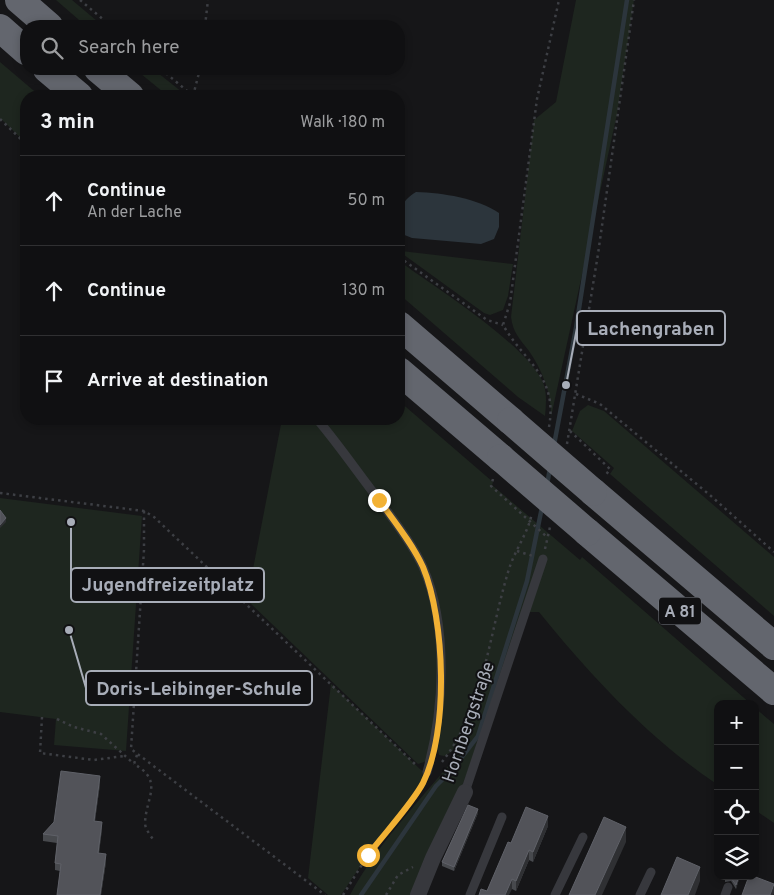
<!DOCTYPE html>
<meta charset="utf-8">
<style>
body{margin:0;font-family:Overpass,sans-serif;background:#19191b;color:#f1f3f6}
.controls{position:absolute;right:15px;bottom:15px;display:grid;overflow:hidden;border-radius:10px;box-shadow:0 2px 8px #0003}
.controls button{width:45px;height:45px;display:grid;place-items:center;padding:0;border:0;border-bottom:1px solid #303032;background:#101012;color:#f1f3f6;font:25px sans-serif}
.stop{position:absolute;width:15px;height:15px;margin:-11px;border:4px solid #f2b134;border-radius:50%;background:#fff}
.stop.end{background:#f2b134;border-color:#fff;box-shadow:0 1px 5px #0008}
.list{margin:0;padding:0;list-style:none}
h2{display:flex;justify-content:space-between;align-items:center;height:65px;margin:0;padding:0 20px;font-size:21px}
h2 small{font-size:16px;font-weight:400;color:#9c9d9f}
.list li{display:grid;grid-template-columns:32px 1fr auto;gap:15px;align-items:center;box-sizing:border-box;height:90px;padding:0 20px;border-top:1px solid #303032}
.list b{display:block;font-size:19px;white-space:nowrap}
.list p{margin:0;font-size:16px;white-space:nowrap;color:#9c9d9f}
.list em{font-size:16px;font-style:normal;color:#9c9d9f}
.icon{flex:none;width:28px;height:28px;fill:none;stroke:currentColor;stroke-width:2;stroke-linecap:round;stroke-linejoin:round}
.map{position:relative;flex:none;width:774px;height:895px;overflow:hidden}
.search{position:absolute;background:#101012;box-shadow:0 2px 8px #0003;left:20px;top:20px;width:385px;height:55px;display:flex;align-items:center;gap:12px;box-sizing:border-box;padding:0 18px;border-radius:20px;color:#9c9d9f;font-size:19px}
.panel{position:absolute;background:#101012;box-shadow:0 2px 8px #0003;left:20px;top:90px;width:385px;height:335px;border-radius:20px}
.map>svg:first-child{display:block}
</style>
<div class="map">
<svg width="774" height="895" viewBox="0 0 774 895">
<rect width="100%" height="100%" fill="#161618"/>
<!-- green -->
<path fill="#1e261f" d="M56 0H72L103 26H86Z
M576 0H634L617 114 551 417C552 394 542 370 529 351 520 339 513 333 511 317L534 120 556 102Z
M0 62 40 96H26V143L0 118Z
M135 69H153L187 96H168Z
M401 251 513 264 508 296 503 310 490 315 484 313 400 252Z
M399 261C433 286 531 347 544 385 547 395 546 406 545 416L518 397 399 294Z
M399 401 493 482 492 485 580 560 582 557 751 704H718V785C649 739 591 676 539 612H524L461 790 412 895H350C375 847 422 798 457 755L453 751 444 756 439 755 436 743 427 761 418 764 247 600 282 419H399Z
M588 405 604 411 774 557V616L610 474 614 468 572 431 580 411Z
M0 498 142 516 126 751 54 745 56 719 0 712Z
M331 684 421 770 427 772 422 784 368 855 341 895H328L308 878Z
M755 708 774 724V823L755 810Z"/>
<!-- water -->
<path fill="#2c353c" d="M416 192C444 193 476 198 499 213V227L494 239 481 244 412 238 402 234C396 216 400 201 416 192Z"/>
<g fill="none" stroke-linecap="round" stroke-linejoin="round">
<!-- stream -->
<path stroke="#2c353c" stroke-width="4.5" d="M554 445 576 328 627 0
M547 485 550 468
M361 895 436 786 452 770 478 736 527 581 542 507"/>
<!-- path -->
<path stroke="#3d3f44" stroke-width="2.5" stroke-dasharray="2.5 4" stroke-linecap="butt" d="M80 0 111 26
M205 26 208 0
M161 69 193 96
M193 96 200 69
M0 119 26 144
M399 257 487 320 503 325
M576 394 600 404 711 496 774 552
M549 427C558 376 525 363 503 325L510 303 537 99 559 0
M570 431 610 469 605 476
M567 444 598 254 634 0
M493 479 491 486 547 537
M0 493 144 511 154 517 417 766
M144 511V550L131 749 325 895
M545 549 550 527
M517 551 533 556
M42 717 40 753 94 760 124 756
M57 719 74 727 101 734 134 764
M137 755 134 764C164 781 146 797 145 823 145 829 151 836 154 841
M442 762C484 709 489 633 509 569 515 550 528 533 532 513
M343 895 368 855 423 783
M386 895 398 875 413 867"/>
<!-- lane -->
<path stroke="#37383d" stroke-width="9" d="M317 419C339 445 358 473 379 500 394 521 412 543 423 567 449 627 444 710 427 772
M465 792 543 559
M470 895 502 817
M555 895 583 837
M640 895 651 872
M725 895 728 887"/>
<!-- street -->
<path stroke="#37383d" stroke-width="16" d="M418 895 433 858 465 792"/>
<!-- highway -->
<path stroke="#63666e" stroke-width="28" d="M19 0 49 26
M0 28 26 51
M47 69 79 96
M98 69 130 96
M399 325 511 421
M399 371 501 458
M593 492 774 646
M587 532 774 691"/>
<!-- highway-bridge -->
<path stroke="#63666e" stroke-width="28" d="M511 421 593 492
M501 458 587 532"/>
</g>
<!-- wall -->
<path fill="#47494d" d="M100 784 95 821 102 829 99 853 106 862 101 895H57L60 871 55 870V863L57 843 43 841V834Z
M478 813 454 871 442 866V862Z
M548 826 533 862 529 860 516 891 512 889 487 891 511 843Z
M740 876 736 889 731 881 725 882V878Z"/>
<!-- shaded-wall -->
<path fill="#2f3033" d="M6 518V522L0 528V525Z
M100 776V784L94 828V821Z
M478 809V813L454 871V867Z
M548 816V826L533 862V852Z
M102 822V829L98 861V853Z
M626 827V842L602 895H595Z
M529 850V860L516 891V881Z
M106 854V862L101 895H100Z
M700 867V881L695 895H688Z
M739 876H740L736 889V885Z
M512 879V889L509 895H505Z
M774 886V894L773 895H770Z"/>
<!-- building -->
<path fill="#525359" stroke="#5f6168" d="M0 510 6 518 0 525Z
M61 771 100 776 94 821 102 822 98 853 106 854 100 895H57L61 864 55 863 58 836 43 834 54 822Z
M468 805 478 809 454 867 442 862Z
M526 807 548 816 533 852 529 850 516 881 512 879 505 895H479L481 889 487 891 508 842 511 843Z
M604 817 626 827 595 895H569Z
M677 857 700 867 688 895H661Z
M725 876H739L736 885 731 878H725Z
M749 876H753L774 884 770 895H742Z"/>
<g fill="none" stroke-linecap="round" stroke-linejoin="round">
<!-- route -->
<path stroke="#f2b134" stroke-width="6" d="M368 855C383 835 412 804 423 783 449 731 445 620 423 567 412 543 394 521 379 500"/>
</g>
<g text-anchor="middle" stroke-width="4" stroke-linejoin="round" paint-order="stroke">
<!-- shield labels -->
<rect fill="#111113" stroke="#7b7e86" stroke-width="1" x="659" y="597.5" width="42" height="27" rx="4"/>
<g font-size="16" font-weight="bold" fill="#a8adb8">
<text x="680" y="617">A 81</text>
</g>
<!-- street labels -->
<g font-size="18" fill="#a8adb8" stroke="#111113">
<text transform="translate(468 722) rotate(-71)" y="6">Hornbergstraße</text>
</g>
</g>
<!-- callouts -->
<path fill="none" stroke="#a8adb8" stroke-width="2" d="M566 385L577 328M71 522L71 585M69 630L86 688"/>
<g fill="#a8adb8" stroke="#111113" stroke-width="2">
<circle cx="566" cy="385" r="5"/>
<circle cx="71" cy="522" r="5"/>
<circle cx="69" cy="630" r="5"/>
</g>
<g fill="#111113" stroke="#a8adb8" stroke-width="2">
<rect x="577" y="311" width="148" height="34" rx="5"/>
<rect x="71" y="568" width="193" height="34" rx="5"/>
<rect x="86" y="671" width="226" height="34" rx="5"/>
</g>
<g font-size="19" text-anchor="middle" font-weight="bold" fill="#a8adb8">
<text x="651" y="335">Lachengraben</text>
<text x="168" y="591">Jugendfreizeitplatz</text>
<text x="199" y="695">Doris-Leibinger-Schule</text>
</g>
</svg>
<div class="controls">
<button>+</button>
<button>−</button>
<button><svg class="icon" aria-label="locate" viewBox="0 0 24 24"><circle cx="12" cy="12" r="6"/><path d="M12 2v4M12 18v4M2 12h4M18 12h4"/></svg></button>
<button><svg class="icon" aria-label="layers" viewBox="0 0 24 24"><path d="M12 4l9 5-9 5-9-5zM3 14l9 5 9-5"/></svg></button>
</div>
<div class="stop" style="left:368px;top:855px"></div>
<div class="stop end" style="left:379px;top:500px"></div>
<div class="search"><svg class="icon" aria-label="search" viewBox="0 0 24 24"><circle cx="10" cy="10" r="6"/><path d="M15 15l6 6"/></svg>Search here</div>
<section class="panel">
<h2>3 min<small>Walk · 180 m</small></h2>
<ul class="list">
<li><svg class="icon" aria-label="ahead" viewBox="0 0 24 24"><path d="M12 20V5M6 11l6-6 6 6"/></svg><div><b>Continue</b><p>An der Lache</p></div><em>50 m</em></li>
<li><svg class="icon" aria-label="ahead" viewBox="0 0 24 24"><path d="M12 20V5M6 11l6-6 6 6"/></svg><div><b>Continue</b></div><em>130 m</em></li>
<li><svg class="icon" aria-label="arrive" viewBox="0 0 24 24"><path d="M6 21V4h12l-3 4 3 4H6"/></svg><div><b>Arrive at destination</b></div></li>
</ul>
</section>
</div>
